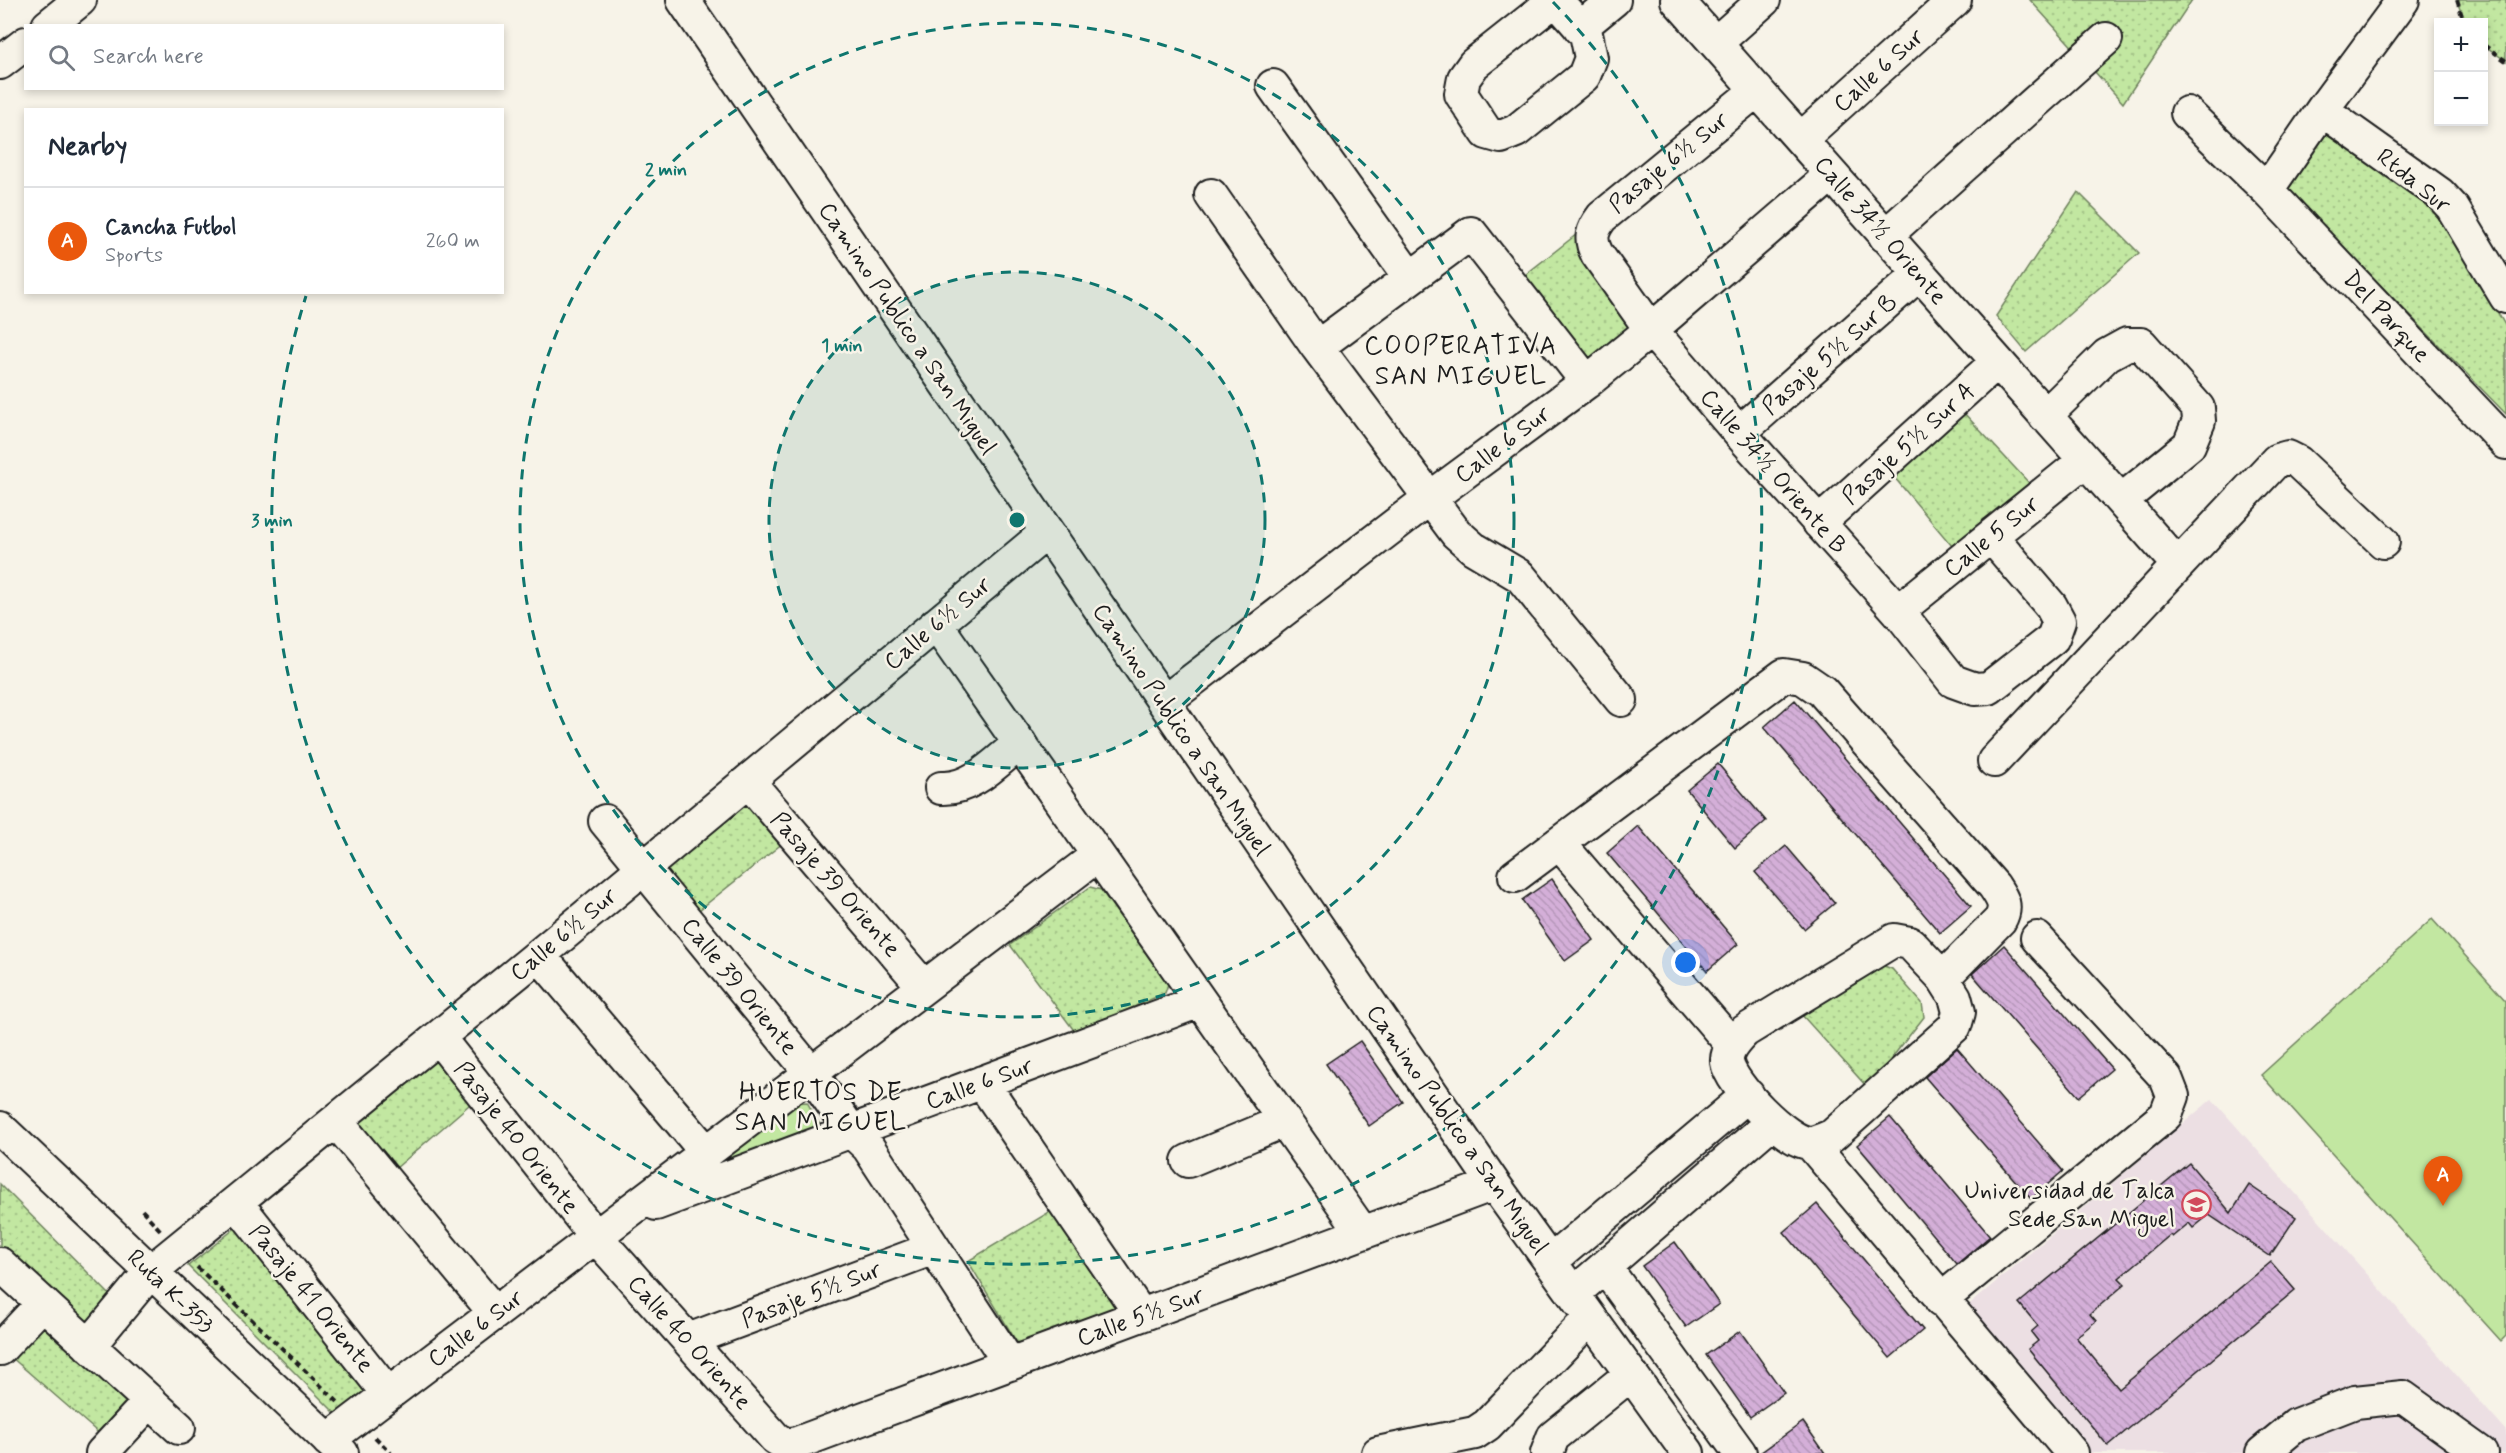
<!DOCTYPE html>
<meta charset="utf-8">
<style>
body{margin:0;font-family:Mynerve,sans-serif;background:#f6f6f7;color:#1f2937}
.controls{position:absolute;right:18px;top:18px;display:grid;overflow:hidden;border-radius:0px;box-shadow:0 3px 9px #0003}
.controls button{width:54px;height:54px;display:grid;place-items:center;padding:0;border:0;border-bottom:2px solid #e0e1e3;background:#fff;color:#1f2937;font:30px sans-serif}
.you{position:absolute;left:1686px;top:963px;width:21px;height:21px;margin:-15px;border:4px solid #fff;border-radius:50%;background:#1a73e8;box-shadow:0 0 0 9px #1a73e833}
.badge{display:grid;place-items:center;width:39px;height:39px;border-radius:50%;background:#ea580c;color:#fff;font-size:20px;font-weight:700}
.pin{position:absolute;translate:-50% -50px;filter:drop-shadow(0 2px 3px #0008)}
.pin::after{content:'';position:absolute;top:32px;width:21px;height:18px;background:inherit;clip-path:polygon(0 0,100% 0,50% 100%)}
.list{margin:0;padding:0;list-style:none}
h2{display:flex;justify-content:space-between;align-items:center;height:78px;margin:0;padding:0 24px;font-size:26px}
h2 small{font-size:20px;font-weight:400;color:#747a83}
.list li{display:grid;grid-template-columns:39px 1fr auto;gap:18px;align-items:center;box-sizing:border-box;height:108px;padding:0 24px;border-top:2px solid #e0e1e3}
.list b{display:block;font-size:22px;white-space:nowrap}
.list p{margin:0;font-size:20px;white-space:nowrap;color:#747a83}
.list em{font-size:20px;font-style:normal;color:#747a83}
.icon{flex:none;width:33px;height:33px;fill:none;stroke:currentColor;stroke-width:2;stroke-linecap:round;stroke-linejoin:round}
.map{position:relative;flex:none;width:2506px;height:1453px;overflow:hidden}
.search{position:absolute;background:#fff;box-shadow:0 3px 9px #0003;left:24px;top:24px;width:480px;height:66px;display:flex;align-items:center;gap:15px;box-sizing:border-box;padding:0 21px;border-radius:0px;color:#747a83;font-size:22px}
.panel{position:absolute;background:#fff;box-shadow:0 3px 9px #0003;left:24px;top:108px;width:480px;height:186px;border-radius:0px}
.map>svg:first-child{display:block}
</style>
<div class="map">
<svg width="2506" height="1453" viewBox="0 0 2506 1453">
<defs>
<pattern id="park-dots" width="8" height="8" patternUnits="userSpaceOnUse" patternTransform="scale(1.5)"><rect width="8" height="8" fill="#c2e7a1"/><path d="M2 2h.1M6 6h.1" fill="none" stroke="#a6c68a" stroke-width="1.8" stroke-linecap="round"/></pattern>
<pattern id="building-back-hatch" width="6" height="6" patternUnits="userSpaceOnUse" patternTransform="scale(1.5)"><rect width="6" height="6" fill="#d4afd8"/><path d="M-1 5l2 2M0 0l6 6M5-1l2 2" fill="none" stroke="#b596b9"/></pattern>
</defs>
<rect width="100%" height="100%" fill="#f7f3e8"/>
<filter id="ink" filterUnits="userSpaceOnUse"><feTurbulence type="fractalNoise" baseFrequency=".0167" numOctaves="2"/><feDisplacementMap in="SourceGraphic" scale="12" xChannelSelector="R" yChannelSelector="G"/><feConvolveMatrix kernelMatrix="1 2 1 2 8 2 1 2 1" color-interpolation-filters="sRGB"/></filter>
<g filter="url(#ink)">
<!-- built -->
<path fill="#ecdfe3" d="M2212 1099 2506 1431V1453H2088L1965 1308Z"/>
<!-- green -->
<path fill="#c2e7a1" stroke="#6f825e" stroke-width="1.5" d="M2432 919 2506 1001V1336L2501 1341 2261 1075Z
M807 1102 820 1125 816 1134 690 1177 791 1103Z"/>
<!-- park -->
<path fill="url(#park-dots)" stroke="#6f825e" stroke-width="1.5" d="M2030 0H2192L2123 103Z
M2457 0H2506V61L2484 45V22H2467L2462 16Z
M2324 133 2418 195 2441 214 2506 327V414L2286 188Z
M2078 192 2139 253 2026 352 1996 316Z
M1577 234 1644 321 1592 362 1525 275Z
M1963 412 2029 483 1952 546 1894 477Z
M752 794 788 839 699 910 661 864Z
M1090 887 1101 890 1168 984 1165 993 1076 1033 1010 945Z
M1879 964 1892 969 1922 1003 1924 1017 1868 1088 1800 1013Z
M436 1046 476 1099 388 1175 344 1121Z
M0 1184 113 1298 88 1327 0 1249Z
M1056 1208 1126 1303 1019 1346 968 1261Z
M238 1226 376 1386 340 1418 188 1266Z
M42 1326 55 1330 125 1392 126 1403 103 1437 11 1357Z"/>
<!-- building -->
<path fill="url(#building-back-hatch)" stroke="#1c1c1c" stroke-width="1.5" d="M1795 700 1971 906 1940 933 1764 727Z
M1718 764 1766 821 1735 848 1687 790Z
M1638 826 1738 944 1707 971 1607 853Z
M1786 846 1835 903 1804 929 1755 872Z
M1552 879 1594 940 1565 961 1522 900Z
M2004 945 2112 1069 2079 1097 1972 974Z
M1360 1041 1403 1102 1369 1126 1326 1064Z
M1957 1048 2063 1171 2031 1199 1925 1077Z
M1890 1117 1990 1236 1957 1264 1857 1145Z
M2189 1163 2231 1213 2249 1185 2296 1217 2270 1256 2209 1215 2193 1228 2189 1223 2172 1237 2170 1235 2119 1278 2125 1284 2090 1314 2096 1321 2076 1337 2119 1389 2271 1262 2295 1290 2108 1446 2028 1349 2038 1341 2031 1332 2038 1326 2019 1303Z
M1817 1204 1923 1330 1890 1358 1784 1232Z
M1675 1242 1719 1304 1686 1327 1642 1266Z
M1740 1331 1784 1393 1750 1417 1706 1355Z
M1803 1422 1825 1453H1760Z"/>
<g fill="none" stroke-linecap="round" stroke-linejoin="round">
<defs>
<path id="minor" d="M683 0 1494 1184 1688 1453
M1555 0 1474 64 1464 78 1461 94 1487 133 1501 137 1516 131 1584 76 1591 58 1586 34 1556 0
M1677 0 2178 565
M48 26 80 0
M1580 28 1614 0
M1716 43 1764 0
M0 63 26 43
M1273 86 1410 278
M1757 90 1602 217C1592 230 1589 239 1597 254L1651 330 1739 433 1898 611 1953 681 1975 689 1989 688 2053 638 2059 621 2051 606 1992 537
M2322 110 2440 194 2452 207 2506 297
M2187 113 2267 190 2506 443
M1801 139 1955 0
M2267 190 2322 110 2403 0
M1211 195 1317 347 1456 533 1473 548 1520 576 1621 700
M1885 236 2106 39
M1317 347 1471 233 1587 382
M2045 416 2107 355 2127 344H2141L2198 408 2199 421 2189 445 2122 500
M1739 433 1919 274
M1819 523 1997 362
M1898 611 2084 461
M936 624 1363 1233
M1164 702 1430 498 1587 382 1651 330 1831 175
M1994 761 2277 460 2288 457 2298 462 2383 542
M748 781 924 987
M941 788C972 790 997 761 1020 743
M605 821 811 1073 851 1131 868 1147 1010 1364
M1559 843 1732 1045
M1515 876 1784 675 1803 678 1822 691 1994 886C2002 898 2008 906 2000 920L1943 978
M1894 940 1910 943 1943 978 1955 997 1959 1012 1955 1026 1832 1136C1825 1138 1816 1143 1809 1143 1787 1142 1730 1084 1727 1062 1726 1050 1737 1039 1745 1031Z
M539 955 707 1153
M438 1037 596 1237 775 1438 786 1445 797 1443 1494 1184
M982 1082 1141 1315
M336 1121 495 1313
M0 1128 342 1453
M1810 1143 2072 1453
M1188 1161 1284 1121
M236 1202 388 1394
M656 1204 1200 1001
M1550 1262 1748 1095
M0 1264 179 1428
M1605 1267 1740 1453
M1573 1294 1772 1122
M1941 1300 2166 1115 2173 1096 2166 1078 2037 938
M688 1340 934 1248
M89 1346 150 1272 539 955 1047 532
M0 1349 43 1303
M328 1440 1098 855
M102 1453 150 1401
M1378 1453 1475 1433 1487 1425 1590 1318
M1547 1453 1553 1437 1631 1374
M2262 1453 2296 1425 2355 1402 2403 1397 2481 1453"/>
</defs>
<!-- minor casing -->
<use href="#minor" stroke="#1c1c1c" stroke-width="36"/>
<!-- path -->
<path stroke="#1c1c1c" stroke-width="4" stroke-dasharray="6 4.5" stroke-linecap="butt" d="M2457 0 2462 16 2467 22
M2484 45 2506 61
M142 1210 162 1232
M197 1267 339 1403
M375 1437 391 1453"/>
<!-- minor -->
<use href="#minor" stroke="#f7f3e8" stroke-width="32"/>
</g>
</g>
<!-- distance rings -->
<circle cx="1017" cy="520" r="248" fill="#0f766e" fill-opacity=".12"/>
<g fill="none" stroke="#0f766e" stroke-width="3" stroke-dasharray="10 8">
<circle cx="1017" cy="520" r="248"/>
<circle cx="1017" cy="520" r="497"/>
<path d="M1553 2A745 745 0 1 1 306 296"/>
</g>
<!-- icons -->
<defs>
<symbol id="university-ring" viewBox="-11 -11 22 22"><circle r="9.5" fill="#f7f3e8" stroke="#d1495b" stroke-width="1.5"/><path d="M0-5L7-2L0 1L-7-2ZM-4 1L0 2.5L4 1V4Q0 6-4 4Z" fill="#d1495b"/></symbol>
</defs>
<g fill-rule="evenodd">
<use href="#university-ring" x="2180" y="1188" width="33" height="33"/>
</g>
<g text-anchor="middle" stroke-width="5" stroke-linejoin="round" paint-order="stroke">
<!-- street labels -->
<g font-size="24" fill="#1c1c1c" stroke="#f7f3e8">
<text transform="translate(1878 70) rotate(-42)" y="8">Calle 6 Sur</text>
<text transform="translate(1668 162) rotate(-39)" y="8">Pasaje 6½ Sur</text>
<text transform="translate(2414 180) rotate(39)" y="8">Rtda Sur</text>
<text transform="translate(1881 230) rotate(49)" y="8">Calle 34½ Oriente</text>
<text transform="translate(2387 316) rotate(47)" y="8">Del Parque</text>
<text transform="translate(908 328) rotate(56)" y="8">Camino Publico a San Miguel</text>
<text transform="translate(1829 354) rotate(-41)" y="8">Pasaje 5½ Sur B</text>
<text transform="translate(1908 443) rotate(-42)" y="8">Pasaje 5½ Sur A</text>
<text transform="translate(1502 444) rotate(-37)" y="8">Calle 6 Sur</text>
<text transform="translate(1774 471) rotate(49)" y="8">Calle 34½ Oriente B</text>
<text transform="translate(1991 536) rotate(-39)" y="8">Calle 5 Sur</text>
<text transform="translate(937 623) rotate(-40)" y="8">Calle 6½ Sur</text>
<text transform="translate(1182 729) rotate(56)" y="8">Camino Publico a San Miguel</text>
<text transform="translate(836 884) rotate(49)" y="8">Pasaje 39 Oriente</text>
<text transform="translate(563 934) rotate(-40)" y="8">Calle 6½ Sur</text>
<text transform="translate(740 986) rotate(51)" y="8">Calle 39 Oriente</text>
<text transform="translate(979 1083) rotate(-20)" y="8">Calle 6 Sur</text>
<text transform="translate(1458 1129) rotate(55)" y="8">Camino Publico a San Miguel</text>
<text transform="translate(517 1137) rotate(52)" y="8">Pasaje 40 Oriente</text>
<text transform="translate(171 1291) rotate(44)" y="8">Ruta K-353</text>
<text transform="translate(811 1294) rotate(-21)" y="8">Pasaje 5½ Sur</text>
<text transform="translate(312 1298) rotate(51)" y="8">Pasaje 41 Oriente</text>
<text transform="translate(1140 1316) rotate(-20)" y="8">Calle 5½ Sur</text>
<text transform="translate(475 1328) rotate(-37)" y="8">Calle 6 Sur</text>
<text transform="translate(690 1342) rotate(48)" y="8">Calle 40 Oriente</text>
</g>
<!-- poi labels -->
<g font-size="24" fill="#1c1c1c" stroke="#f7f3e8" text-anchor="end">
<text x="2175" y="1198">Universidad de Talca<tspan x="2175" dy="28">Sede San Miguel</tspan></text>
</g>
<!-- neighbourhood labels -->
<g font-size="26" letter-spacing="1.5" fill="#1c1c1c" stroke="#f7f3e8">
<text x="1461" y="354">COOPERATIVA<tspan x="1461" dy="30">SAN MIGUEL</tspan></text>
<text x="821" y="1100">HUERTOS DE<tspan x="821" dy="30">SAN MIGUEL</tspan></text>
</g>
</g>
<circle cx="1017" cy="520" r="9" fill="#0f766e" stroke="#f7f3e8" stroke-width="3"/>
<g font-size="18" text-anchor="middle" font-weight="bold" fill="#0f766e" stroke="#f7f3e8" stroke-width="5" stroke-linejoin="round" paint-order="stroke">
<text x="666" y="175">2 min</text>
<text x="842" y="351">1 min</text>
<text x="272" y="526">3 min</text>
</g>
</svg>
<div class="controls">
<button>+</button>
<button>−</button>
</div>
<div class="you"></div>
<div class="pin badge" style="left:2443px;top:1206px">A</div>
<div class="search"><svg class="icon" aria-label="search" viewBox="0 0 24 24"><circle cx="10" cy="10" r="6"/><path d="M15 15l6 6"/></svg>Search here</div>
<section class="panel">
<h2>Nearby<small></small></h2>
<ul class="list">
<li><span class="badge">A</span><div><b>Cancha Futbol</b><p>Sports</p></div><em>260 m</em></li>
</ul>
</section>
</div>
